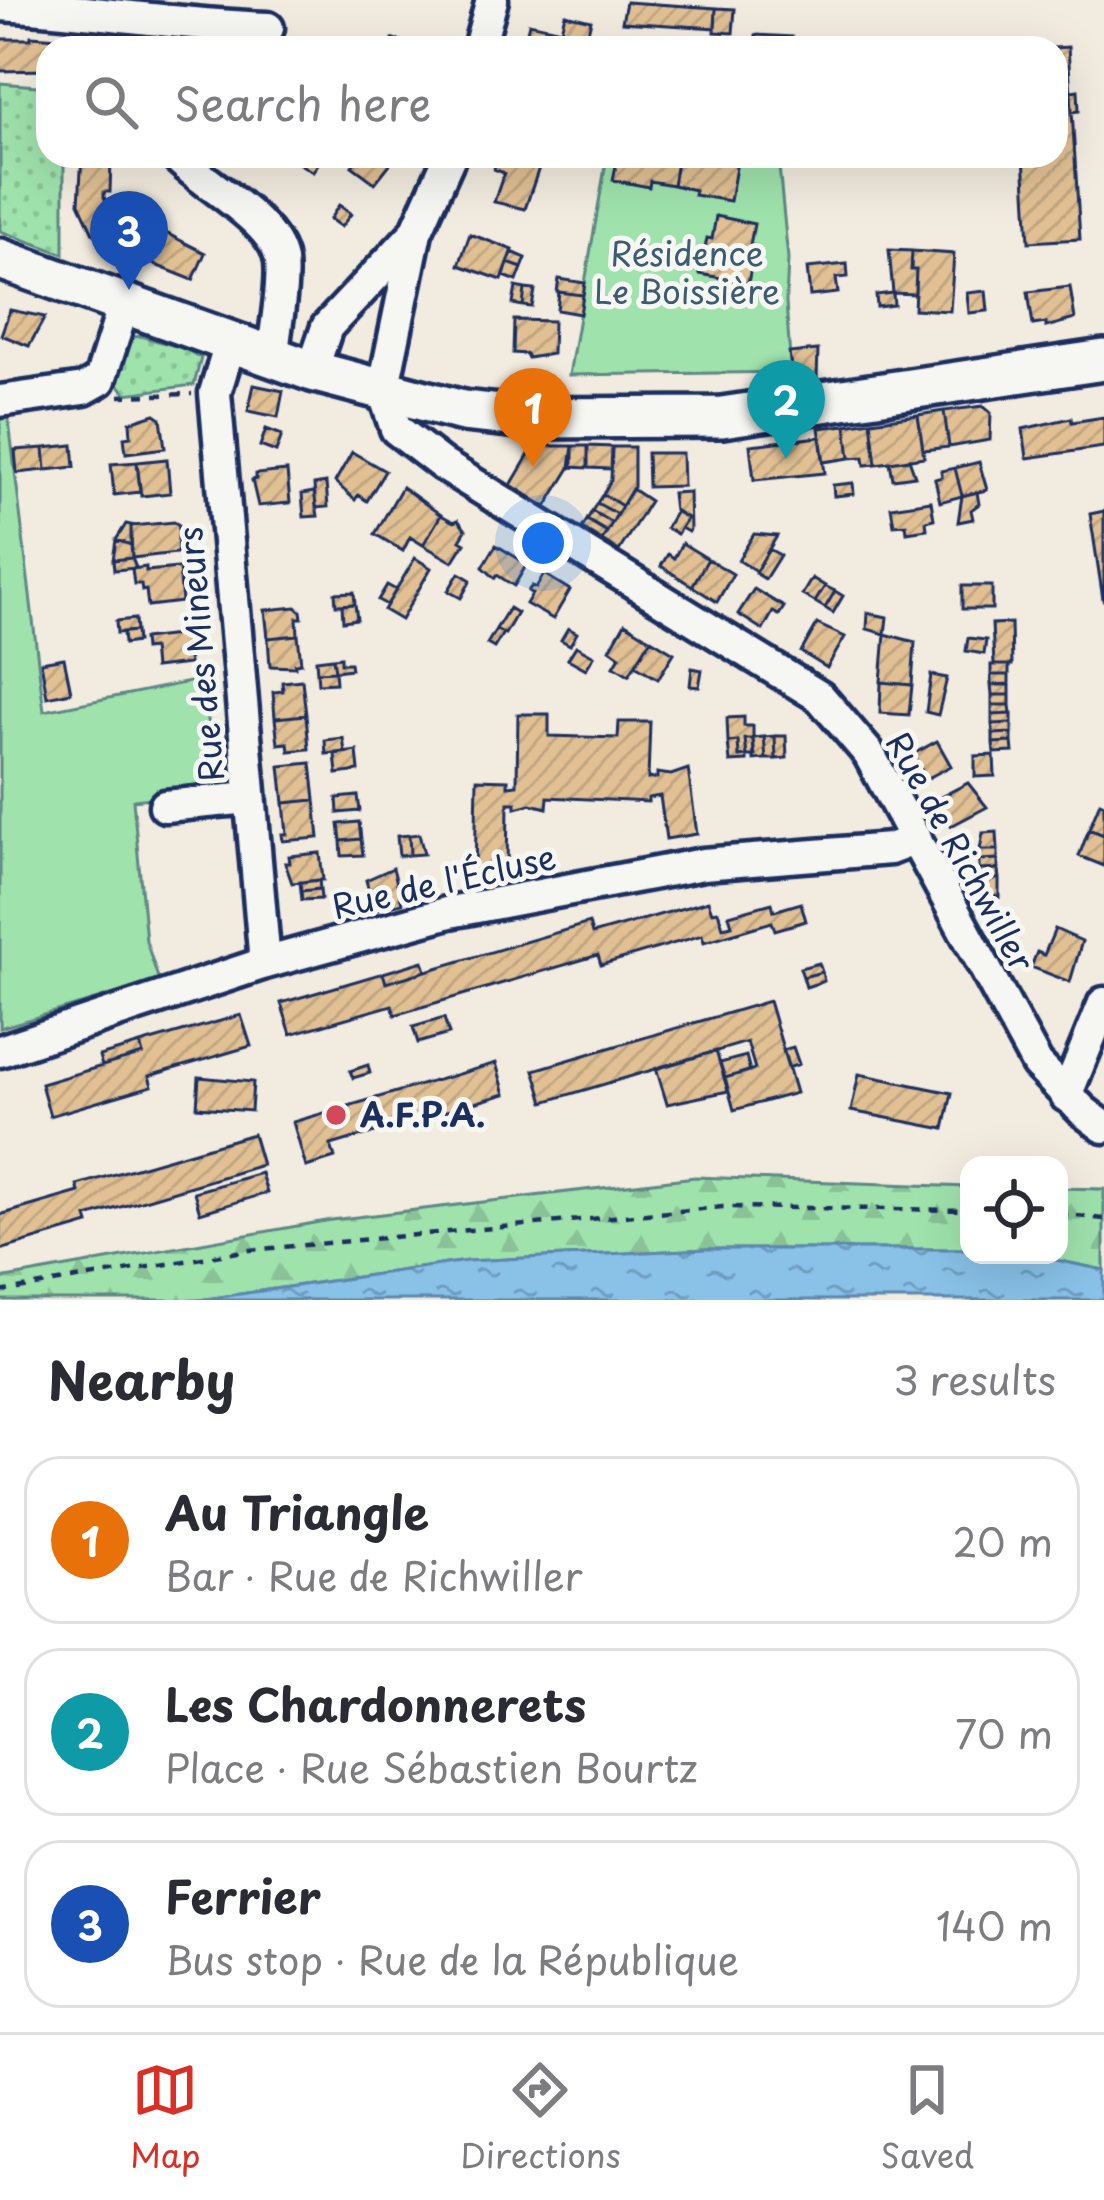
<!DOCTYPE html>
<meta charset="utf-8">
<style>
body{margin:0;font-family:"Playpen Sans",sans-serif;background:#f2f2f3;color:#2b2b33}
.controls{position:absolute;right:36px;bottom:36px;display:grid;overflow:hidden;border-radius:24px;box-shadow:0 12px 48px #0002}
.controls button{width:108px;height:108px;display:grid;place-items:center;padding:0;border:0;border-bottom:3px solid #e1e1e2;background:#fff;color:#2b2b33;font:60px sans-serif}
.you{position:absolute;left:543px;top:543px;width:42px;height:42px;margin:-30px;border:9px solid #fff;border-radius:50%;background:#1a73e8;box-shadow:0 0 0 18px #1a73e833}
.badge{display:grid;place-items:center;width:78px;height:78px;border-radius:50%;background:#d93025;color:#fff;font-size:39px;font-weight:700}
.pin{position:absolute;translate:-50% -99px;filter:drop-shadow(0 3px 6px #0008)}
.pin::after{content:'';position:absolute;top:63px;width:42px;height:36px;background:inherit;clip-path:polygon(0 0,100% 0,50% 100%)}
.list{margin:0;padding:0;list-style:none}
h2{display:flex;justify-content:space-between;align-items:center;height:156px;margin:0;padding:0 48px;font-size:51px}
h2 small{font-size:39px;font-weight:400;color:#7c7c81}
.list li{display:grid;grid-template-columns:78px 1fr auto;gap:36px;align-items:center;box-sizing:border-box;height:168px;margin:0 24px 24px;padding:0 24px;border:3px solid #e1e1e2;border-radius:36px}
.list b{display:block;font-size:45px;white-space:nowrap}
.list p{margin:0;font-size:39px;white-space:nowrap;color:#7c7c81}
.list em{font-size:39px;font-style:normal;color:#7c7c81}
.icon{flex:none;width:66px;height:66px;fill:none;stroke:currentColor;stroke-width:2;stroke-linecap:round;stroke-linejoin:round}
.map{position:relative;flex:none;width:1104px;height:1300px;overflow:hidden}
.search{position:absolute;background:#fff;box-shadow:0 12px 48px #0002;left:36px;right:36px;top:36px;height:132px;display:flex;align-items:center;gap:30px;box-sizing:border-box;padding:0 42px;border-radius:36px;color:#7c7c81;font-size:45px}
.sheet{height:732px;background:#fff}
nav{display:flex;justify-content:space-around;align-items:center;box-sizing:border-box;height:168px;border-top:3px solid #e1e1e2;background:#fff;font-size:33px;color:#7c7c81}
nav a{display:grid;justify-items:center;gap:6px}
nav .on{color:#d93025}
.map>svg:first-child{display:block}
</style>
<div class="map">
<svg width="1104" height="1300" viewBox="0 0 1104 1300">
<defs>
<pattern id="forest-firs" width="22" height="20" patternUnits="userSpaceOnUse" patternTransform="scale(3)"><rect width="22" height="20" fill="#9fe2ac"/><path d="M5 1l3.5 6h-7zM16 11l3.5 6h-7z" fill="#88c296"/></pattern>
<pattern id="park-dots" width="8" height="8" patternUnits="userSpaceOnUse" patternTransform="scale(3)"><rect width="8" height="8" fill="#9fe2ac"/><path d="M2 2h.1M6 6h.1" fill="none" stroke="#88c296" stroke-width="1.8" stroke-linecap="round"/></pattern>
<pattern id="water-ripples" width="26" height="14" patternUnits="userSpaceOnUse" patternTransform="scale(3)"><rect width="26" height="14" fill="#89c1e7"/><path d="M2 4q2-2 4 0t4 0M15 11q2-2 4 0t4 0" fill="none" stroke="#6f9dbe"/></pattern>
<pattern id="building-hatch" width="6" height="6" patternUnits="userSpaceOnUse" patternTransform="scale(3)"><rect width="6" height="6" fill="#e1c093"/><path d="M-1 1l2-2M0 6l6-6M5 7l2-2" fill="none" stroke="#c0a581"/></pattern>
</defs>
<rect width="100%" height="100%" fill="#f2ebdf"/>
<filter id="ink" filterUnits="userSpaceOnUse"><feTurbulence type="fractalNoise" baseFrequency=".00833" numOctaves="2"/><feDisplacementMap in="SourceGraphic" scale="24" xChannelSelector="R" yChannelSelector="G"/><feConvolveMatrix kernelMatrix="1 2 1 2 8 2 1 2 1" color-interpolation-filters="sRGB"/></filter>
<g filter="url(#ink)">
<!-- green -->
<path fill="#9fe2ac" stroke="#5d8885" stroke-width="3" d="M607 156H778L788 259 786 302 791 372 569 375Z
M8 413 44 711 204 679 215 791 133 800 146 941 159 981 0 1028V415Z"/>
<!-- forest -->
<path fill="url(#forest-firs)" stroke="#5d8885" stroke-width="3" d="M695 1177 969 1187V1249H707L467 1261 199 1300H0V1279L331 1220Z
M1059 1188 1104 1189V1270L1031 1255H1059Z"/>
<!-- park -->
<path fill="url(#park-dots)" stroke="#5d8885" stroke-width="3" d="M0 83 48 87V156H64V254L0 231Z
M140 336 183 348 201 358 194 385 126 394 118 384 129 338Z"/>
<!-- water -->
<path fill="url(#water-ripples)" stroke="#5d87b0" stroke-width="3" d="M707 1249H969V1255H1031L1104 1270V1300H199L467 1261Z"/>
<!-- building -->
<path fill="url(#building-hatch)" stroke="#1b2f5e" stroke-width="3" d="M626 2 716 8 715 28 622 22Z
M716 8 735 9 733 33 715 32Z
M565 14 591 20 584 48H523L529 23 561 30Z
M756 35 792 37 791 48H755Z
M31 36 86 40 85 47 109 48H48V70L0 71V39H31Z
M393 39 430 48H391Z
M1068 47 1080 239 1029 242 1024 156H1056L1054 48Z
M1078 90 1079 111 1072 112 1071 91Z
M82 156H115L111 160 110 192H104V197L118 221 123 224 126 218 154 231 156 228 205 253 193 280 115 249 93 233 79 203Z
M296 156H308L319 162 313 172 295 161Z
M360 156H389L393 160 375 183 352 166Z
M498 156H543L525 209 494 202 504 173 494 169Z
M618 156H678L673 185 650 181 649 187 613 180Z
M678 156H738L730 201 694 195 695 190 673 185Z
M339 205 351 214 341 227 330 219Z
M716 216 754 224 750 245 755 246 748 283 700 274 707 238 712 239Z
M470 234 513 250 502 280 459 265Z
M889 250 912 251 911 270H916L915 294 893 293Z
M912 251 954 254 950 311 914 309 916 270H911Z
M512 252 526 258 522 268 508 263Z
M508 263 522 268 517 281 504 276Z
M847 264 848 277 836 278 838 293 810 296 807 268Z
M559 279 585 283 583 295 557 292Z
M516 287 525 289 523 306 513 304Z
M1070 287 1075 319 1046 327V323L1033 325 1028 292Z
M525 289 535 290 532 307 523 306Z
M986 291 988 311 969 313 967 293Z
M559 292 583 295 580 314 557 310Z
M893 293 894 305 877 307 876 295Z
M10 310 45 317 29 346 1 335Z
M514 320 553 321 552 354 528 358 526 354 513 353Z
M818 350 817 379 793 382 789 353Z
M254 385 283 391 278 417 248 411Z
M983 406 991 413 990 440 949 447 944 411Z
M944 411 949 447 923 450 918 415Z
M155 414 161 418 165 448 126 453 124 437 131 436 130 422Z
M918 415 924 457 876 464 871 421Z
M1104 417V447L1027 458 1023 429 1071 418 1072 422Z
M871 421 876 464 865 465 864 457 850 458 846 425Z
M846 425 850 458 824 462 819 428Z
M266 429 282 435 276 452 260 446Z
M820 437 825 473 754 480 750 445Z
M73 445 75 467 46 470 44 448Z
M540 446H573V463L546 507 511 485 531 451Z
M573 446H588V468L570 467Z
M588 446 612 447 611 469 588 468Z
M612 447H634V487L622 506 603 494 611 480Z
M44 448 46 470 17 473 15 450Z
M352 452 385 471 367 501 358 495 355 500 335 482Z
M647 453H682L683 486 648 487Z
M167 459 170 493 141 496 137 462Z
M909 459 915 476 893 479 890 462Z
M137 462 140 492 114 495 111 464Z
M979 462 987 490 962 496 955 468Z
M955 468 962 496 940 502 935 479 942 477 941 471Z
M287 471 290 503 258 506 252 480 256 479V474Z
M326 483 328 507 316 508 314 485Z
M853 483 854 494 834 496 833 485Z
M402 487 441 515 423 545 410 537 403 551 375 534Z
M632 489 650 501 619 551 602 540Z
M314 492 318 516 304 517 302 494Z
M689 492 690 529 688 532 681 528 687 518 674 511 672 493Z
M977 492 979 504 971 510 973 519 958 522 962 496Z
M603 494 622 506 617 514 597 503Z
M931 501 934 519 926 521 927 529 907 532 906 524 894 525 891 507Z
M597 503 617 514 612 523 592 511Z
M592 511 612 523 607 532 587 520Z
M676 511 687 518 677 534 666 528Z
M1104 511V598L1103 599 1090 514Z
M441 515 454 522 458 520 466 530 460 540 465 543 453 562 423 545Z
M587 520 607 532 602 540 582 528Z
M174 522 179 525 177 553 132 558 131 526Z
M126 524 135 526H131V545L116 540Z
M754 534 777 536 756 571 738 560Z
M116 540 131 545 132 558 113 560Z
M682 543 708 559 692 586 661 566 668 554 674 558Z
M496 545 527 564 514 586 497 575 495 578 483 567Z
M769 549 780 555 765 579 755 573Z
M132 558 136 568 114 570 113 560Z
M415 558 431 568 401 620 384 610Z
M708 559 733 574 717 602 692 586Z
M146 567V571L179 568 182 602 148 606 146 590 142 591 141 584H134L132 569Z
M459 573 471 580 461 598 448 591Z
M544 574 570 590 553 619 526 604 532 594 528 591 532 586 536 588Z
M812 578 825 586 815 602 802 595Z
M387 585 396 590 387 605 378 600Z
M825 586 835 591 825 608 815 602Z
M962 586H992V609H962Z
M754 589 784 607 779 615 773 612 763 630 738 614Z
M835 591 843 596 833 613 825 608Z
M354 592 355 604 336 605 335 593Z
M355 604 357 619 343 621 342 605Z
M296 607 301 611 302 618H297L298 635 268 638 265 610Z
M509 608 517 613 505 634 496 629Z
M868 613 887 617 885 634 867 629Z
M135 619 136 631 117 633 116 621Z
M625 623 651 639 629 675 614 666 620 656 610 649Z
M1011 623 1012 665H994L992 624Z
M817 624 845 637 827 668 801 652Z
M568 628 577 633 570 645 561 640Z
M496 629 503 633 494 648 487 644Z
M136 631 137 642 124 644 123 632Z
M186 634 189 664 154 668 152 648 144 649 143 639Z
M885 634 915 642 912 685 881 682Z
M298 635 301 663 295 664V667L270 666 268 638Z
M968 638 986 640 984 654 966 651Z
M651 639 674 653 658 679 635 665Z
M576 646 594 656 586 669 568 659Z
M341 657V663H350L351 669 335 671 333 658Z
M64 658 71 692 47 697 41 662Z
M333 658 335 671 317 672 316 660Z
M991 665H1009V675H991Z
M692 668 702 670 699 687 690 686Z
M335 671 336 683 318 684 317 672Z
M931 675 947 678 938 715 926 712Z
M991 675H1009V684L991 685Z
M302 680 306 715 275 718 273 692 283 691 282 682Z
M881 682 912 685 909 715 880 713Z
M991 685H1010V695H992Z
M992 695H1010V705H992Z
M992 705H1010L1011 714 992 715Z
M518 714H549V736L618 738 619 722H650L648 779 657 778V773L671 775 688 769 697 834 666 839 660 796 648 798V802L548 797 547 808 531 804 516 808V803H508L507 875 475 873 477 779 508 780V786L517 785Z
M1012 714V723L992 724V715Z
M306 715 309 749 289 751 288 743 278 744 275 718Z
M744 717V726H753V739H745L747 756 739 757 738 741 728 742 727 718Z
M1012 723V733L993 734 992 724Z
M1012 733V742L993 743V734Z
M775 736 776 759H766L764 737Z
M775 736H786L787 758 776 759Z
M764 737 766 759 754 760 753 738Z
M343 738 345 752 326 754 325 740Z
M745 739H753L755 756H747Z
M738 741 739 757 747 756V761L730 762 728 742Z
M937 741 951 766 926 779 913 754Z
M1012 742 1013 752 994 753 993 743Z
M357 751 359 771 337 774 335 754Z
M994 755 995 776 975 777V756Z
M311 763 315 800 284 803 280 766Z
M968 783 987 807 951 826 937 799Z
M358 796 360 811 338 813 337 798Z
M315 800 319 838 283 841 282 834H287L284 803Z
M1100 802 1104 804V835L1089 829Z
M359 822 361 839 341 841 339 824Z
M1089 829 1104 835V866L1079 856Z
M997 832 998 850H980L983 833Z
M419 834 424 854 410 855 409 835Z
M409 835 410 855 399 856 397 836Z
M361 839 363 855 342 856 341 841Z
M979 850H998V859L979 860Z
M320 853 323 880 292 883 285 863H290L289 856Z
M998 859V869L979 870V860Z
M393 868 402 903 374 910 366 880Z
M998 869 999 879H979V870Z
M979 879H999V897L980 890Z
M319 880 320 889 301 891 300 882Z
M320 889 321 899 302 900 301 891Z
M708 901 712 912 718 911 723 927 732 925 729 915 772 903 774 911 801 903 806 921 775 930 772 922 704 942 702 935 601 965 598 955 395 1015 392 1005 291 1034 281 1003 383 973 386 983 589 923 592 934Z
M1055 929 1082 941 1070 982 1031 967 1037 952 1044 955Z
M423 961 426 971 386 983 383 973Z
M819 963 822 972 803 977 800 968Z
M822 972 824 981 806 987 803 977Z
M769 1001 796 1093 734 1110 725 1078 755 1069 747 1042 544 1102 534 1070Z
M241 1015 251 1046 149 1076 152 1086 50 1116 41 1084 143 1054 140 1044Z
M444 1018 449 1034 418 1043 413 1027Z
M140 1044 143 1054 102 1066 99 1056Z
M793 1047 799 1064 788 1068 783 1050Z
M716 1051 728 1091 667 1104 656 1068Z
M746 1056 750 1071 725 1078 720 1063Z
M496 1063 505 1094 331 1145 335 1158 306 1167 293 1122Z
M368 1065 370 1073 353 1078 350 1071Z
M859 1074 952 1093 944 1129 851 1111Z
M199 1077 253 1082 251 1111 197 1107Z
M253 1134 262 1165 87 1217 89 1224 0 1250V1215L79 1192 77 1185Z
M261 1173 267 1193 200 1213 194 1192Z"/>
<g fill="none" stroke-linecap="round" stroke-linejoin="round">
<defs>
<path id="minor" d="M0 5C90 10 178 25 268 28
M479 48 492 0
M176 156C204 185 275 221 281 261 284 287 275 328 273 355
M450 156 416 232 383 391 396 429 443 465 820 697 869 754 1037 1064 1083 1111 1104 1127
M231 341 215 393 265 963
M312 371 327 327 416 232
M0 401 84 389 100 380 124 305
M165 806 250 798
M0 1051 265 963 450 912 703 864 890 849 916 839
M1066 1096 1104 1003"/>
<path id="major" d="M0 259 312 371 463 411 530 418 722 417 1104 360"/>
</defs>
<!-- minor casing -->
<use href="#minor" stroke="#1b2f5e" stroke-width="39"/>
<!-- major casing -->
<use href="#major" stroke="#1b2f5e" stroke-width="48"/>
<!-- path -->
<path stroke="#1b2f5e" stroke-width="4.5" stroke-dasharray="9 9" stroke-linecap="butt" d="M119 396 192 394
M1059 1214 1104 1219
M0 1292 250 1250 723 1207 969 1210"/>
<!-- minor -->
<use href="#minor" stroke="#f6f6f2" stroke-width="30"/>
<!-- major -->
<use href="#major" stroke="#f6f6f2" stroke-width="39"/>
</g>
</g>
<!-- markers -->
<circle fill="#d1495b" stroke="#f6f6f2" stroke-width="4.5" cx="336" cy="1115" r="12"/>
<g text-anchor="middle" stroke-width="10" stroke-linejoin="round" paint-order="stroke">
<!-- park labels -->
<g font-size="33" fill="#3c5c72" stroke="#f6f6f2">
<text x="687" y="266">Résidence<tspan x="687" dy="38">Le Boissière</tspan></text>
</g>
<!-- street labels -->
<g font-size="33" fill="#1b2f5e" stroke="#f6f6f2">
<text transform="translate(201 654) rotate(-95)" y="12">Rue des Mineurs</text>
<text transform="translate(960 852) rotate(61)" y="12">Rue de Richwiller</text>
<text transform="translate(444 882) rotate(-13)" y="12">Rue de l'Écluse</text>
</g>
<!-- poi labels -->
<g font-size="33" font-weight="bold" fill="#1b2f5e" stroke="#f6f6f2" text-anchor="start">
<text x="360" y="1127">A.F.P.A.</text>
</g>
</g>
</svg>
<div class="controls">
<button><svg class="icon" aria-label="locate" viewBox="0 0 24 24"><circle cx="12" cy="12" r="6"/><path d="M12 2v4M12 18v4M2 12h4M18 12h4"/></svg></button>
</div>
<div class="you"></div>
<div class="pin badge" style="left:533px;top:467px;background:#e8710a">1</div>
<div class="pin badge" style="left:786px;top:459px;background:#0f9aa8">2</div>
<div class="pin badge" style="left:129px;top:290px;background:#1a4fb4">3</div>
<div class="search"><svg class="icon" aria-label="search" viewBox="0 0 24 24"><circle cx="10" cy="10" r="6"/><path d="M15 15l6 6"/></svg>Search here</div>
</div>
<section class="sheet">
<h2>Nearby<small>3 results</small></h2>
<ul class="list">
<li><span class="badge" style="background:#e8710a">1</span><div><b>Au Triangle</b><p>Bar · Rue de Richwiller</p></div><em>20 m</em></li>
<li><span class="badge" style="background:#0f9aa8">2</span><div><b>Les Chardonnerets</b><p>Place · Rue Sébastien Bourtz</p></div><em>70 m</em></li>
<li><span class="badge" style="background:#1a4fb4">3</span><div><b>Ferrier</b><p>Bus stop · Rue de la République</p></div><em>140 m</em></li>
</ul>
</section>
<nav>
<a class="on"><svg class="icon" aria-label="map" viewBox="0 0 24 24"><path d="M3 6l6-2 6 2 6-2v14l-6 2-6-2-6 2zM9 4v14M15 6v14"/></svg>Map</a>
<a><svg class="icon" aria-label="directions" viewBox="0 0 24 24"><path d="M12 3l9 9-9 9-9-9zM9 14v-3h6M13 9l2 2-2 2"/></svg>Directions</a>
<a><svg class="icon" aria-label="saved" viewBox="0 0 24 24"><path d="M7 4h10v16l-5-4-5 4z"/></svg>Saved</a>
</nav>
